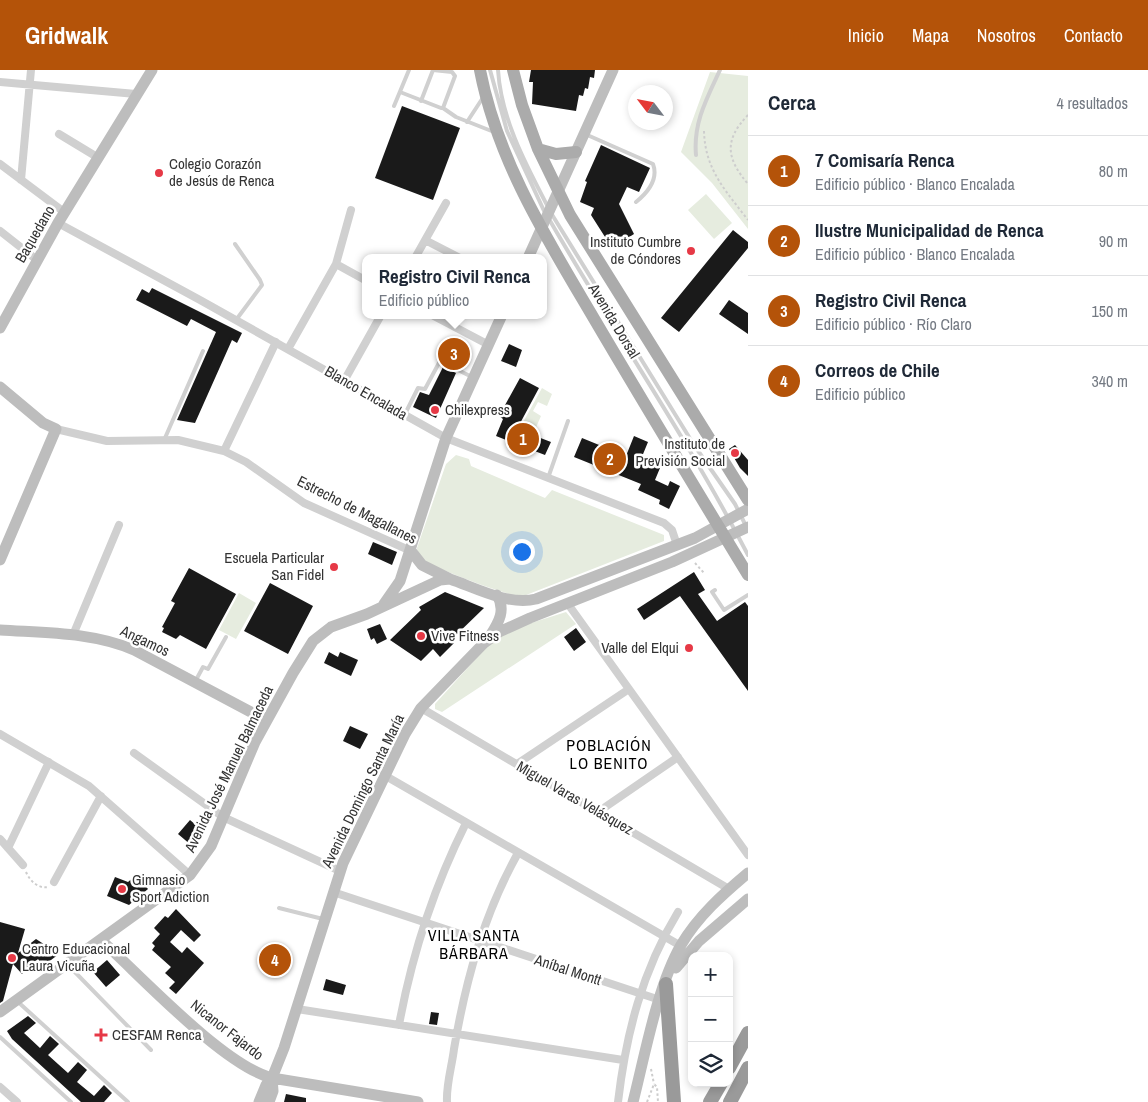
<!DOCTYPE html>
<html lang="es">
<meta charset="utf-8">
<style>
body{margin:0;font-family:"Archivo Narrow",sans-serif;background:#f6f6f7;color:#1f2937}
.controls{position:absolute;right:15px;bottom:15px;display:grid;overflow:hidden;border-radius:10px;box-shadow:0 2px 8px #0003}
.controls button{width:45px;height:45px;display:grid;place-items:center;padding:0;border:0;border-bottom:1px solid #e0e1e3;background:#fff;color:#1f2937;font:25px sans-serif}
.compass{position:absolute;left:628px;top:15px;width:45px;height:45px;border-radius:50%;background:#fff;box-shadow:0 2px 8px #0003;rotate:302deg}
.you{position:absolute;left:521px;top:481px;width:18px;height:18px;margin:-12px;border:4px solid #fff;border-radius:50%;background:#1a73e8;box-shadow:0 0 0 8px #1a73e833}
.badge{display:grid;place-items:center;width:32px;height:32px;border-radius:50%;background:#b45309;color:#fff;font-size:16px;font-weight:700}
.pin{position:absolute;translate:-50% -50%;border:2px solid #fff;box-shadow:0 1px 5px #0006}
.popup{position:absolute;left:362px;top:184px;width:185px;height:65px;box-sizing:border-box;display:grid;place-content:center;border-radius:10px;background:#fff;filter:drop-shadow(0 1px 4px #0005);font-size:16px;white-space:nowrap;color:#747a83}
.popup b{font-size:19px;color:#1f2937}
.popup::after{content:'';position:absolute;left:50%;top:100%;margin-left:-10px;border:10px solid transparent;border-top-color:#fff}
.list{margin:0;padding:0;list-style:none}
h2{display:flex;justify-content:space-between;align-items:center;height:65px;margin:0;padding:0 20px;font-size:21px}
h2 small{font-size:16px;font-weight:400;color:#747a83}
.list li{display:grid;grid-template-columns:32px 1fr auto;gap:15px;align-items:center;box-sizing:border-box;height:70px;padding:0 20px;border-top:1px solid #e0e1e3}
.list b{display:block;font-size:19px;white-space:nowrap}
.list p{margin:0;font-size:16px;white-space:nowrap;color:#747a83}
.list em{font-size:16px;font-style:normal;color:#747a83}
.icon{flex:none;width:28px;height:28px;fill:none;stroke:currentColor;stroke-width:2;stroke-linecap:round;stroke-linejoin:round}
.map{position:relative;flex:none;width:748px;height:1032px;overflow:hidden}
header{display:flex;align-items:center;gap:30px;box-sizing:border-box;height:70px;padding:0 25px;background:#b45309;color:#fff}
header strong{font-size:24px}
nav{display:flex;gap:28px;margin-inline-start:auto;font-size:18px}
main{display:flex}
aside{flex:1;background:#fff}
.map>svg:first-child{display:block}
</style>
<header>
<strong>Gridwalk</strong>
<nav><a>Inicio</a><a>Mapa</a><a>Nosotros</a><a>Contacto</a></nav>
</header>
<main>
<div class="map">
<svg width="748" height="1032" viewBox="0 0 748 1032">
<rect width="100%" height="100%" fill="#fff"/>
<!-- green -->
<path fill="#e6ecdf" d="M710 2 748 6V159L712 113 681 82Z
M706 124 732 153 714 169 688 140Z
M542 318 552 324 547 336 538 332 533 341 541 346 534 362 521 356Z
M456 385 469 389 471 396 545 428 552 420 664 465V471L521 527C505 524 427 497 419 486 418 483 417 481 417 478L446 394Z
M239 523 256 533 236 569 219 560Z
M566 542 576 554 442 642 435 639V634L492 571 506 561Z"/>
<!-- building -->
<path fill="#1a1a1a" d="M531 0H595L594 8 590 7 588 19 585 18 583 26 579 25 576 41 532 34 533 12H529Z
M402 36 460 58 433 130 375 108Z
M601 75 650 98 639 122 627 117 619 134 634 164 612 178 591 145 594 138 580 132 587 112 585 111Z
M733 160 748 172V178L679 262 661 248Z
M152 218 242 263 237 273 232 270 195 353 177 350 216 262 191 249 187 256 136 230 142 219 149 223Z
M729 230 748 243V264L719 244Z
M509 274 522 280 516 297 501 291Z
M443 297 456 303 436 348 413 337 420 322 429 325Z
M520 308 539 318 517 359 551 372 545 385 496 366 503 349 499 346Z
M634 366 648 372 641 389 660 398 655 410 668 416 670 411 680 416 669 439 659 434 660 430 638 420 641 414 574 387 582 368 626 386Z
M735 375 748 390V406L740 398 729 379Z
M373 472 397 482 392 495 368 484Z
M189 498 236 524 206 579 180 565 176 569 162 562 164 558 162 557 175 533 171 531Z
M694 502 705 520 698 524 717 551 745 532 748 536V621L680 526 644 550 637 539Z
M270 513 313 536 288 584 244 561Z
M445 522 484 538 451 570 454 573 440 587 433 579 421 591 390 570 421 540 419 537Z
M380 554 387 569 377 574 374 568 371 570 367 559Z
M576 558 586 572 574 581 564 567Z
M329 582 338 587 340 582 358 590 351 606 324 593Z
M350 656 368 664 360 679 343 671Z
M190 750 203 761 191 775 178 764Z
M136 805 148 819 129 835 107 826 115 807 128 812Z
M176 839 201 865 194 872 181 860 170 872 182 883 187 877 204 893 176 924 169 918 175 912 165 903 171 897 152 880 155 876 152 873 160 864 154 858 165 846 168 848Z
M0 852 25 859 18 883 36 869 59 884 43 896 38 889 22 904 13 894 3 931 0 933Z
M276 875 289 886 274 906 261 895Z
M107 890 120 905 106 917 93 902Z
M326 909 346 915 343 925 323 920Z
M431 942 439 943 437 955 429 954Z
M28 946 36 953 24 963 40 978 50 966 59 974 48 985 68 1003 78 992 87 1000 77 1012 94 1026 104 1015 112 1023 104 1032H81L12 969 7 961Z
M286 1024 306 1028V1032H284Z"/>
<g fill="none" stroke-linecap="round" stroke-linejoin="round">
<!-- path -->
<path stroke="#cdcdcd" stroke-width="2" stroke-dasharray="2.5 2.5" stroke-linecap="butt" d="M748 45C723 71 727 89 748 114
M704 61C705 100 726 121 748 150
M695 493 704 503
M26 802C30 811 38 819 49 817
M651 999 654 1014
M647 1032 654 1014 657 1017 658 1032"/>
<!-- lane -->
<path stroke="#d0d0d0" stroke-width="4" d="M490 0 507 61 545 143
M498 0C501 49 526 95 548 137
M400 22 441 38H443L455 6 452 2 433 0 421 31
M394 36 409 0
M443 38 456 47 494 62
M467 52 484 26
M585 64 653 94C659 110 647 123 636 132
M696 85C693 53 707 28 720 0
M551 143 694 375 735 434 746 456
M549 149C614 262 688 369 748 485
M235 174 260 210 262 215 236 250
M404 346 418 318 425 319 440 291 472 307
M165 368 203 281
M548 408 568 351
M715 520 712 522 724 540 748 525
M196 610 203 597 208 599 226 567
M279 838 323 849
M69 896 151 980
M17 931 128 1032
M0 967 71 1032"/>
<!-- street -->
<path stroke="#d0d0d0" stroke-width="8" d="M0 12 136 24
M59 64 97 87
M0 94 64 142
M21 110 31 0
M58 153 200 230 446 368 664 453 672 460 677 475
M0 161 37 190
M425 170 460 188
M415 188 446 133
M336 194 365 210
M432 245 489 275
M288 279 336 194 351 140
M344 311 381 245
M56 359 107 371 178 370 224 381 246 392 304 433 411 481
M224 381 276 272
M568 534 748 785
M73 565 119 455
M421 638 729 819
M0 664 89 716 190 805
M134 683 223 747 340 801
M517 694 629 619
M384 705 681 876
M598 742 678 687
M0 769 23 795
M8 778 49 692
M54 812 101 726
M333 822 660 930
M297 939 623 990
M399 955C412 884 434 817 466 753
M0 1017 17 1032
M447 1032C446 1015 452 996 454 979 466 909 484 844 518 783
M618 1032C626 964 642 901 678 842"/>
<!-- secondary -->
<path stroke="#bdbdbd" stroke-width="11" d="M528 188 613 0
M0 258 58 153 152 0
M0 317 43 353 56 359 0 490
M411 481 422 495 450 509
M384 534 400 511 446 368 502 245
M0 560C44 563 93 562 134 580L266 650
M490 566C499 552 506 540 497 525
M101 870C142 907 223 995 272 1008L418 1032
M676 898 699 871 748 829
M0 942 190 805 211 776 255 672 293 603 313 571 331 557 367 544 440 510 450 509C476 518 509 536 536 529L695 468 748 439
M259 1032 266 1015 272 1008 284 978 343 793 405 664 421 638 484 573 499 562 530 548 672 492 748 457
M269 1032 273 1021 272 1008
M633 1032C645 985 657 917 681 875 698 846 723 824 748 803"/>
<!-- primary -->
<path stroke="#ababab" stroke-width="12" d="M480 0C498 93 549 172 596 252 646 337 697 421 748 505
M513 0 522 35 538 79 570 145 748 430
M538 79 556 84 576 82"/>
<!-- highway -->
<path stroke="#9a9a9a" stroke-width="14" d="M666 914 674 1032
M729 998 748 963
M710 1032 721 1013
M730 1032 748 998"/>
</g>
<!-- markers -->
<g fill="#e63946" stroke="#fff" stroke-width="2">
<circle cx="159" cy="103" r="5"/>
<circle cx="691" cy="181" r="5"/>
<circle cx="435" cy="340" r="5"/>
<circle cx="735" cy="383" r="5"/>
<circle cx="334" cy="497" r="5"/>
<circle cx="421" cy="566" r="5"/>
<circle cx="689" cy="578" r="5"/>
<circle cx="122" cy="819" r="5"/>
<circle cx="12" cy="888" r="5"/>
<path d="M98.5 957.5h5v5h5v5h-5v5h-5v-5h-5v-5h5z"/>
</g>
<g text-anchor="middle" stroke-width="5" stroke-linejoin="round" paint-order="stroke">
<!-- poi labels -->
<g font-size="15" fill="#333" stroke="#fff" text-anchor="start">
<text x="169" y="99">Colegio Corazón<tspan x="169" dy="17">de Jesús de Renca</tspan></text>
<text x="681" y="177" text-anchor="end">Instituto Cumbre<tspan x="681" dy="17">de Cóndores</tspan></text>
<text x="445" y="345">Chilexpress</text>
<text x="725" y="379" text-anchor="end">Instituto de<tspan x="725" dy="17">Previsión Social</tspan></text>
<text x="324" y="493" text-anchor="end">Escuela Particular<tspan x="324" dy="17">San Fidel</tspan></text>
<text x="431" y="571">Vive Fitness</text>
<text x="679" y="583" text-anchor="end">Valle del Elqui</text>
<text x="132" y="815">Gimnasio<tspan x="132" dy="17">Sport Adiction</tspan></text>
<text x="22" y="884">Centro Educacional<tspan x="22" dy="17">Laura Vicuña</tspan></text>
<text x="112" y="970">CESFAM Renca</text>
</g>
<!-- street labels -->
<g font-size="15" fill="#333" stroke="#fff">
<text transform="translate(35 164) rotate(-60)" y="5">Baquedano</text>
<text transform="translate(614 251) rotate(59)" y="5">Avenida Dorsal</text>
<text transform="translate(366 323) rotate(30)" y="5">Blanco Encalada</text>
<text transform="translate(357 440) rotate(27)" y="5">Estrecho de Magallanes</text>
<text transform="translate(145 571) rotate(25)" y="5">Angamos</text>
<text transform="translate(229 699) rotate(-64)" y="5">Avenida José Manuel Balmaceda</text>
<text transform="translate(363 721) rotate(-64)" y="5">Avenida Domingo Santa María</text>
<text transform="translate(575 728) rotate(30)" y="5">Miguel Varas Velásquez</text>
<text transform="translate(568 900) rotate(18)" y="5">Aníbal Montt</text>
<text transform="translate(227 960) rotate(38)" y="5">Nicanor Fajardo</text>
</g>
<!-- neighbourhood labels -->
<g font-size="16" letter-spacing="1" fill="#000" stroke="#fff">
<text x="609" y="681">POBLACIÓN<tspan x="609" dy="18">LO BENITO</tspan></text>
<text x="474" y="871">VILLA SANTA<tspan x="474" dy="18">BÁRBARA</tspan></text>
</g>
</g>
</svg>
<div class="controls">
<button>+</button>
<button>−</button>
<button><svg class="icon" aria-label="layers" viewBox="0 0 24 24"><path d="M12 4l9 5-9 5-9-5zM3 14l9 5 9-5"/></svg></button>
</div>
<svg class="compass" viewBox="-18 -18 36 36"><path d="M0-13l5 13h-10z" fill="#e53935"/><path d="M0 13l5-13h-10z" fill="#747a83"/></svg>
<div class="you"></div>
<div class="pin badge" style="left:523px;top:369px">1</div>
<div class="pin badge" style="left:610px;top:389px">2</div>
<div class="pin badge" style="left:454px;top:284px">3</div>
<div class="popup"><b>Registro Civil Renca</b>Edificio público</div>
<div class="pin badge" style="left:275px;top:890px">4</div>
</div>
<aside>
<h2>Cerca<small>4 resultados</small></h2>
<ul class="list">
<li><span class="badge">1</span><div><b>7 Comisaría Renca</b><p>Edificio público · Blanco Encalada</p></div><em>80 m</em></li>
<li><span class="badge">2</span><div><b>Ilustre Municipalidad de Renca</b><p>Edificio público · Blanco Encalada</p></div><em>90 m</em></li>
<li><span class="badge">3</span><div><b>Registro Civil Renca</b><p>Edificio público · Río Claro</p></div><em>150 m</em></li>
<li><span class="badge">4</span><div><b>Correos de Chile</b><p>Edificio público</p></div><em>340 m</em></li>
</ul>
</aside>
</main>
